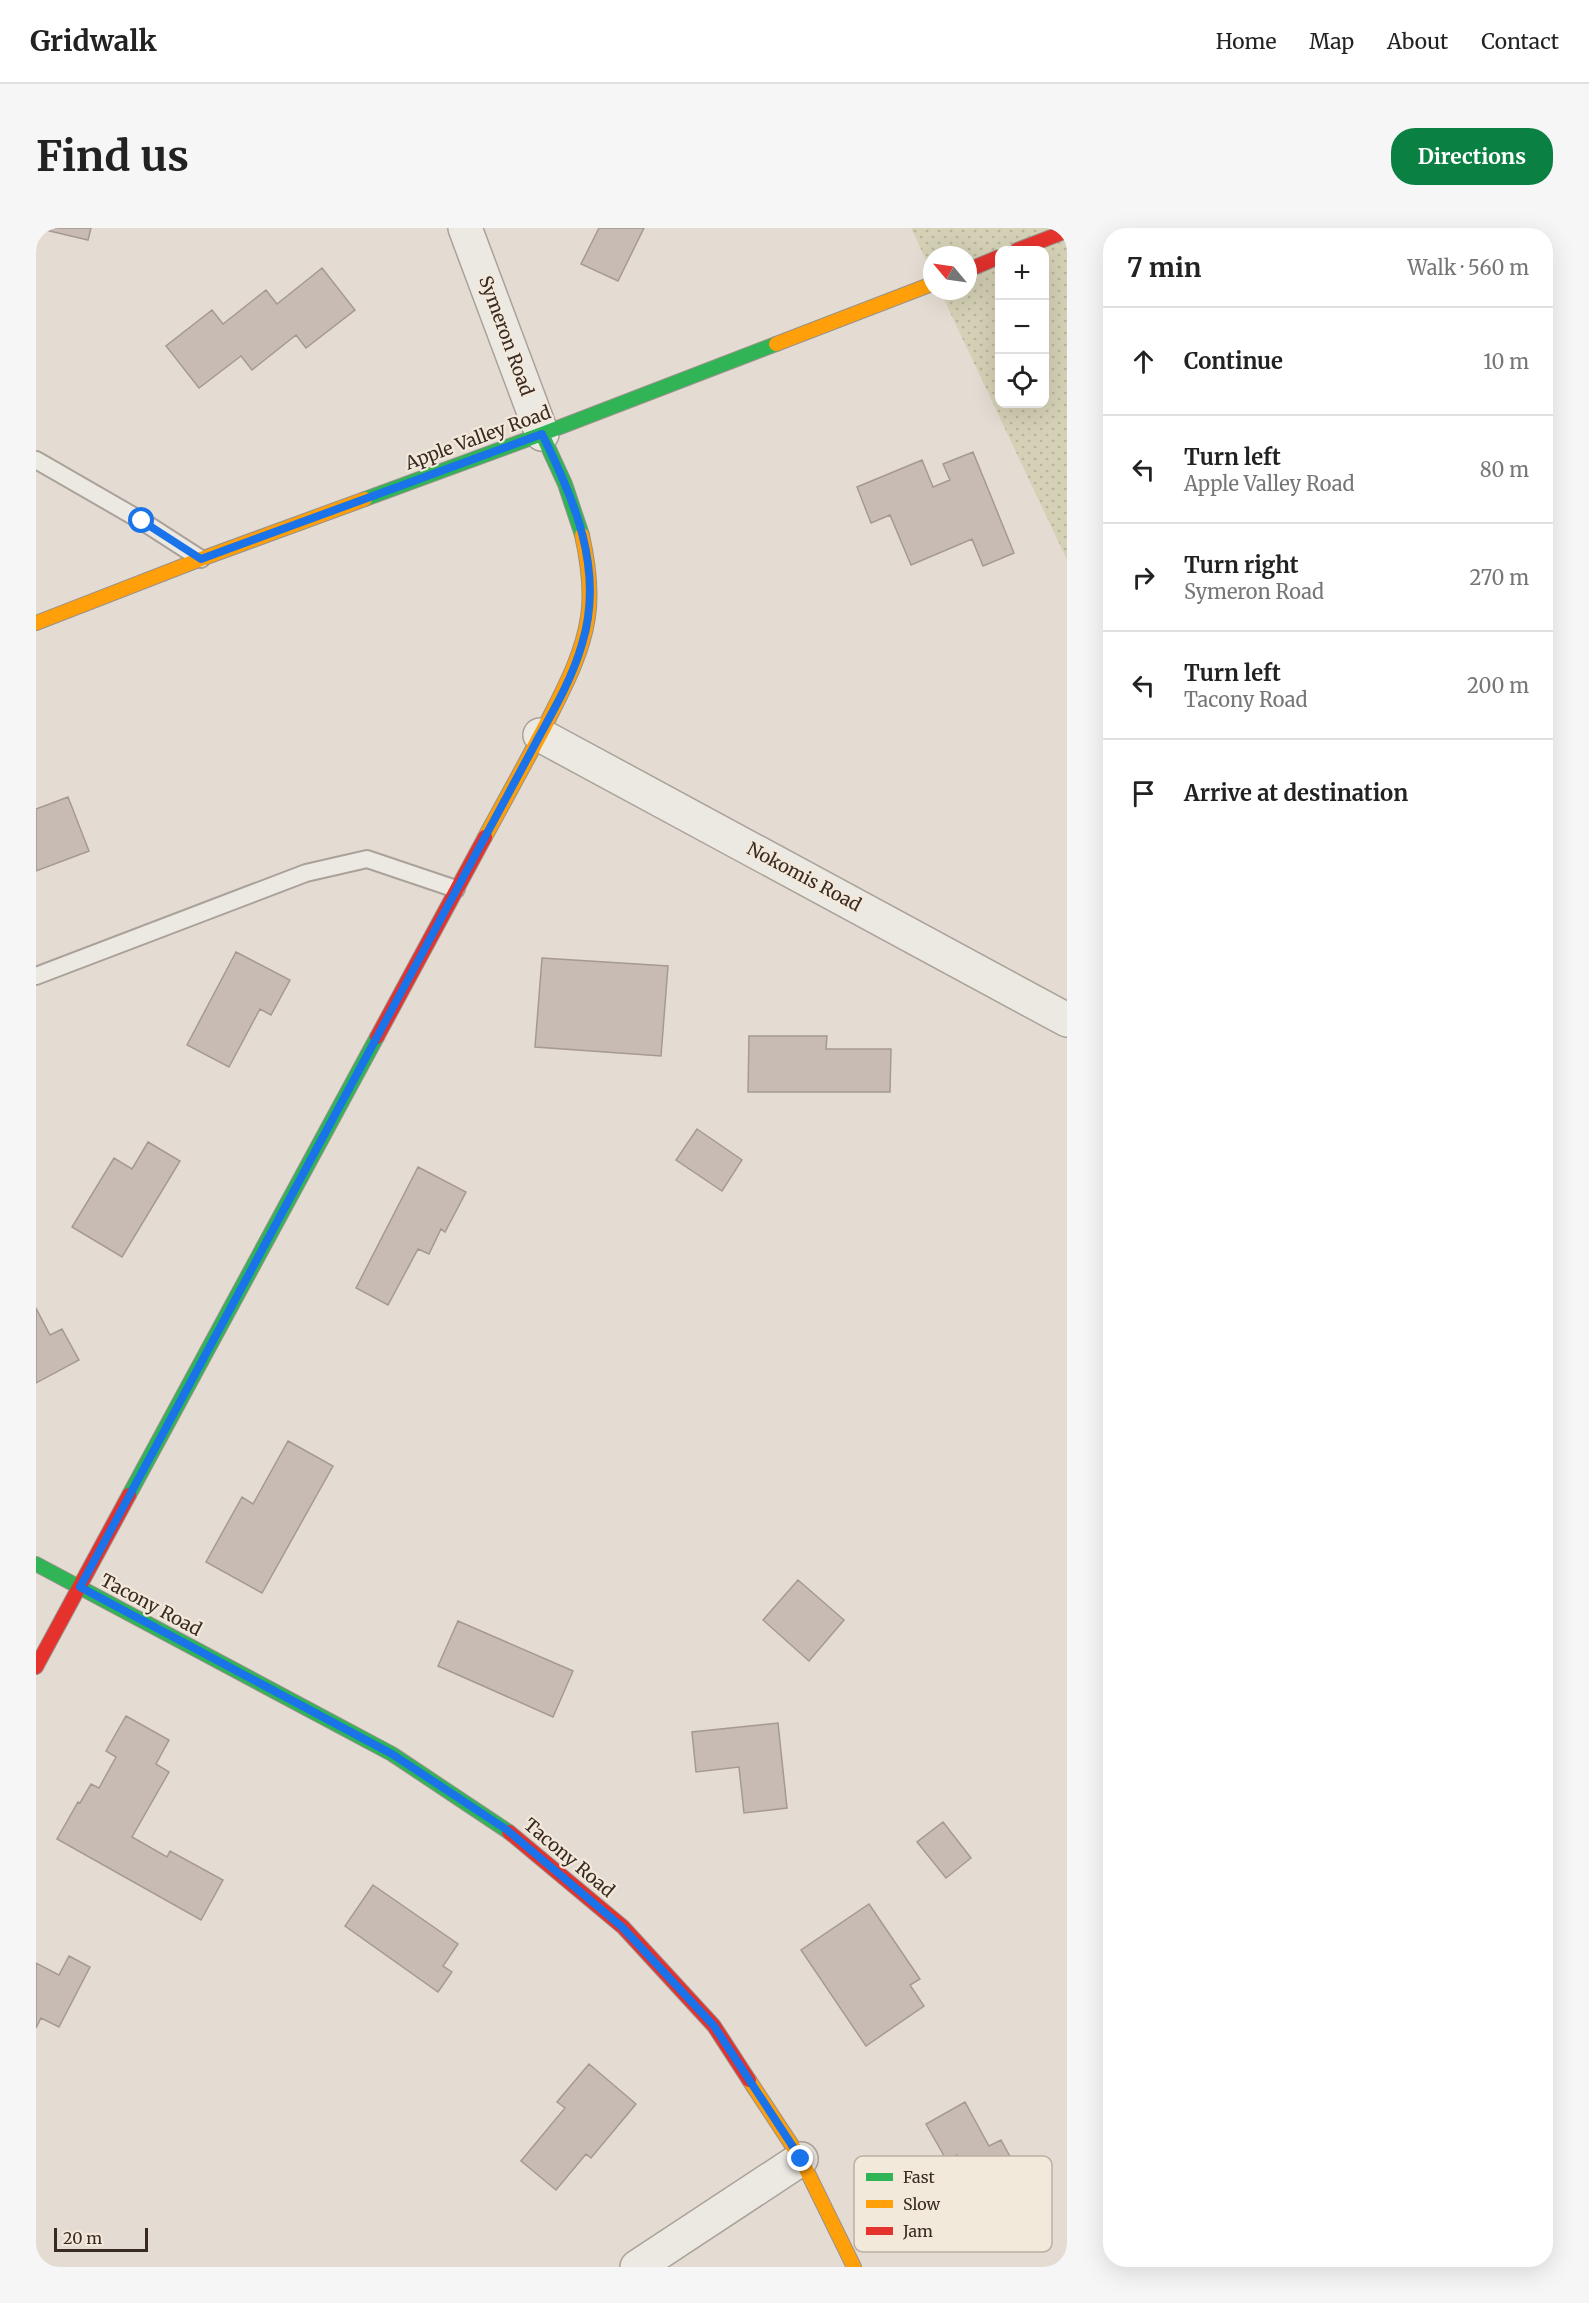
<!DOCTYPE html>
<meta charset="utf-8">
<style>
body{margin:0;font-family:Merriweather,serif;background:#f6f6f6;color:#222}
.controls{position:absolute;right:18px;top:18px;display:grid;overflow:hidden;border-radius:12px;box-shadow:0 6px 24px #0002}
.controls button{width:54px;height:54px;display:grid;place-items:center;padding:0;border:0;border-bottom:2px solid #e0e0e0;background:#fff;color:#222;font:30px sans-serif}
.compass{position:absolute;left:887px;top:18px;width:54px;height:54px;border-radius:50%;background:#fff;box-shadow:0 6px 24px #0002;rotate:299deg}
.scale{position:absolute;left:18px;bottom:15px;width:94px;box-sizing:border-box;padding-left:6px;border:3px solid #392a23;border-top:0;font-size:16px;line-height:21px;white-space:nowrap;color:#392a23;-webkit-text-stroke:4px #f3e9da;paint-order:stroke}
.stop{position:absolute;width:18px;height:18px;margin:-14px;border:4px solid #1a73e8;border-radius:50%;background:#fff}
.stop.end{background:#1a73e8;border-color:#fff;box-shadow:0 2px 6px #0008}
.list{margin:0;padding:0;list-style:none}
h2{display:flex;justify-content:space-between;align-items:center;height:78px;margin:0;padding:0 24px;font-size:26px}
h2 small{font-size:20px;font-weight:400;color:#767676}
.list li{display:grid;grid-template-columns:39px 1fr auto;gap:18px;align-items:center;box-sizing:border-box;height:108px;padding:0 24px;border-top:2px solid #e0e0e0}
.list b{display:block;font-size:22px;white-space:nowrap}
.list p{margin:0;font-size:20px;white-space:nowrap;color:#767676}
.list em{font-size:20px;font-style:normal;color:#767676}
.icon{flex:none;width:33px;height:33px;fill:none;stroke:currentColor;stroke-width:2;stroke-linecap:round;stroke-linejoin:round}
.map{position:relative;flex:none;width:1031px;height:2039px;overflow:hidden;border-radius:24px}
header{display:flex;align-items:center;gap:36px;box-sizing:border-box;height:84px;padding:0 30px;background:#fff;border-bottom:2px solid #e0e0e0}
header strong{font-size:28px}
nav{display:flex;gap:33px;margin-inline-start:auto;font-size:21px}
.intro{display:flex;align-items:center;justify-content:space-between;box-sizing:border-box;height:144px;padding:0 36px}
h1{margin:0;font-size:42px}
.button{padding:15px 27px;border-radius:24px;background:#0b8043;color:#fff;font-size:21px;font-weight:700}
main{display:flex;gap:36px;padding:0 36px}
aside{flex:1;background:#fff;border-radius:24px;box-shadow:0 6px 24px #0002}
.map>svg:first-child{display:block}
</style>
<header>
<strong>Gridwalk</strong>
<nav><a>Home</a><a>Map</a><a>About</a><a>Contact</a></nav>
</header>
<div class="intro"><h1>Find us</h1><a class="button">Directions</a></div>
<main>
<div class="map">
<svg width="1031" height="2039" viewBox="0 0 1031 2039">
<defs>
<pattern id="green-dots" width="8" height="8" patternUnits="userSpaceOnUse" patternTransform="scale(1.5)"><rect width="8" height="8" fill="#d5d1b6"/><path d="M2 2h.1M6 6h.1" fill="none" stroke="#b8b49c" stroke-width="1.8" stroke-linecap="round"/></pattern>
</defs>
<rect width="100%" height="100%" fill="#e4dcd2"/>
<!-- green -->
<path fill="url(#green-dots)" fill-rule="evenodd" d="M875 0H1031V332L904 63H932V27H896V45ZM963 22H1008V176H963Z"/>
<!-- building -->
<path fill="#c7bbb3" stroke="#a59991" stroke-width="1.5" d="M1 0H55L52 12Z
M563 0H608L582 53 545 36Z
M286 40 319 82 270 120 260 107 216 142 205 128 163 160 130 118 176 82 187 96 230 62 241 76Z
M937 224 978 325 947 338 936 311 875 337 854 287 835 295 821 259 886 232 897 259 914 252 907 236Z
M32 569 53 623 0 643V581Z
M200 724 254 752 235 787 224 781 193 839 151 817Z
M506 730 632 738 625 828 499 819Z
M713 808H791L790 821H855L854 864H712Z
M661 901 706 932 686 963 640 932Z
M112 914 144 933 86 1029 36 999 78 930 96 941Z
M382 939 430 964 409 1004 405 1001 393 1026 382 1021 352 1077 320 1060Z
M0 1080 14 1107 26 1101 43 1132 0 1155Z
M252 1213 297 1238 226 1365 170 1334 206 1269 217 1276Z
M762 1352 808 1392 773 1433 727 1392Z
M422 1393 537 1443 517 1489 402 1438Z
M90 1488 133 1512 120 1536 133 1544 96 1609 131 1629 134 1623 187 1652 165 1692 21 1611 42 1574 44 1575 55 1556 63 1560 80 1529 70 1523Z
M742 1495 751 1580 708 1585 703 1539 660 1544 656 1504Z
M907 1594 935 1630 910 1650 881 1614Z
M337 1657 422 1716 407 1738 416 1744 402 1764 309 1698Z
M833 1676 884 1751 874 1757 888 1778 830 1818 765 1722Z
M33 1728 54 1739 23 1799 5 1790 0 1800V1735L23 1747Z
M553 1836 600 1876 555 1930 550 1926 520 1962 485 1933 529 1880 521 1874Z
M929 1874 953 1918 965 1912 1004 1983 964 2006 921 1927 911 1933 890 1896Z"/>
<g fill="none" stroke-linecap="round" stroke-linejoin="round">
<defs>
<path id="lane" d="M0 232 106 293 165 331
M0 748 270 645 331 631 420 661"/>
<path id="street" d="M429 0 506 206
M504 507 1031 792
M601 2039 765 1931"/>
<path id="fast" d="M506 206 529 256 546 307
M329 271 506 206 740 116
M93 1267 341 809
M0 1336 356 1526 473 1604"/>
<path id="slow" d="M740 116 896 56
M0 395 165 331 329 271
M449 609C469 572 489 536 508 500 526 464 546 429 552 389 556 362 552 334 546 307
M713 1852 765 1931 818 2039"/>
<path id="jam" d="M981 22 1031 3
M932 42 963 29
M341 809 449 609
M0 1439 93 1267
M473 1604 587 1699 678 1798 713 1852"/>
</defs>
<!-- lane casing -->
<use href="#lane" stroke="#aaa29a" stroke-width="20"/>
<!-- street casing -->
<use href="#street" stroke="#aaa29a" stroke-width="36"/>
<!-- fast casing -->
<use href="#fast" stroke="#9a928a" stroke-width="16"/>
<!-- slow casing -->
<use href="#slow" stroke="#9a928a" stroke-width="16"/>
<!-- jam casing -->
<use href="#jam" stroke="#9a928a" stroke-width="16"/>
<!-- lane -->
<use href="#lane" stroke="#ece9e3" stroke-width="16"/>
<!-- street -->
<use href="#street" stroke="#ece9e3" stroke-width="33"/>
<!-- fast -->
<use href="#fast" stroke="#30b455" stroke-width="14"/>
<!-- slow -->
<use href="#slow" stroke="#ff9f0a" stroke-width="14"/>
<!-- jam -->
<use href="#jam" stroke="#e5322d" stroke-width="14"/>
</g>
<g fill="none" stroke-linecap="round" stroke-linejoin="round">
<!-- route -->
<path stroke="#1a73e8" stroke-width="8" d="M106 293 165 331 506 206C538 271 569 342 546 416 537 448 520 478 504 507L44 1359 356 1526 471 1602 586 1699 678 1798 765 1931"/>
</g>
<g text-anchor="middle" stroke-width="4.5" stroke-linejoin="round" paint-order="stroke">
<!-- street labels -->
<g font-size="18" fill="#392a23" stroke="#f3e9da">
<text transform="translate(470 108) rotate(70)" y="6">Symeron Road</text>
<text transform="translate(442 210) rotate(-20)" y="6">Apple Valley Road</text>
<text transform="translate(768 649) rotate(28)" y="6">Nokomis Road</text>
<text transform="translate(115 1377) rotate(28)" y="6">Tacony Road</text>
<text transform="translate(533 1630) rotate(40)" y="6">Tacony Road</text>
</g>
</g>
<!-- legend -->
<rect x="818" y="1928" width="198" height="96" rx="9" fill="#f3e9da" stroke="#bbb0a3" stroke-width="1.5"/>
<rect x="830" y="1945" width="27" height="8" fill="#30b455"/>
<rect x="830" y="1972" width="27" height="8" fill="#ff9f0a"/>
<rect x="830" y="1999" width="27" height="8" fill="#e5322d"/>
<g font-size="16" fill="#392a23">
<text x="867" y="1955">Fast</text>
<text x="867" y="1982">Slow</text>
<text x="867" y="2009">Jam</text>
</g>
</svg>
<div class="controls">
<button>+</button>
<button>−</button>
<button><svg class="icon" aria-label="locate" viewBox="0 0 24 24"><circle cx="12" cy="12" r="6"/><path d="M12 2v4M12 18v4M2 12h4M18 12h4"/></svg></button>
</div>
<svg class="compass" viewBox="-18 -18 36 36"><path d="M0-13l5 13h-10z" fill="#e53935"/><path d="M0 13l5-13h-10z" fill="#767676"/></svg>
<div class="scale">20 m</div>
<div class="stop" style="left:106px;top:293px"></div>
<div class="stop end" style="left:765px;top:1931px"></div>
</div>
<aside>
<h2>7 min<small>Walk · 560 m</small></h2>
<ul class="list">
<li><svg class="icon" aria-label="ahead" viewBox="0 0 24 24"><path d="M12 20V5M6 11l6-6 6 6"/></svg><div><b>Continue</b></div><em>10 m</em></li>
<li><svg class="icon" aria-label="left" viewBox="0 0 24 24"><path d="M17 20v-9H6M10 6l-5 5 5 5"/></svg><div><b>Turn left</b><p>Apple Valley Road</p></div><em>80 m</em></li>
<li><svg class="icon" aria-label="right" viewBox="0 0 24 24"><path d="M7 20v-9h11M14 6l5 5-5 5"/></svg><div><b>Turn right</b><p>Symeron Road</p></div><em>270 m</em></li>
<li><svg class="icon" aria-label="left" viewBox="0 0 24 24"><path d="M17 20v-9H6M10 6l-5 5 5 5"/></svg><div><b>Turn left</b><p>Tacony Road</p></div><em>200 m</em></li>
<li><svg class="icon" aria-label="arrive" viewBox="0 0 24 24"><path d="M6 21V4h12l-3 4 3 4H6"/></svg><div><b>Arrive at destination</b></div></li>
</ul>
</aside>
</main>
